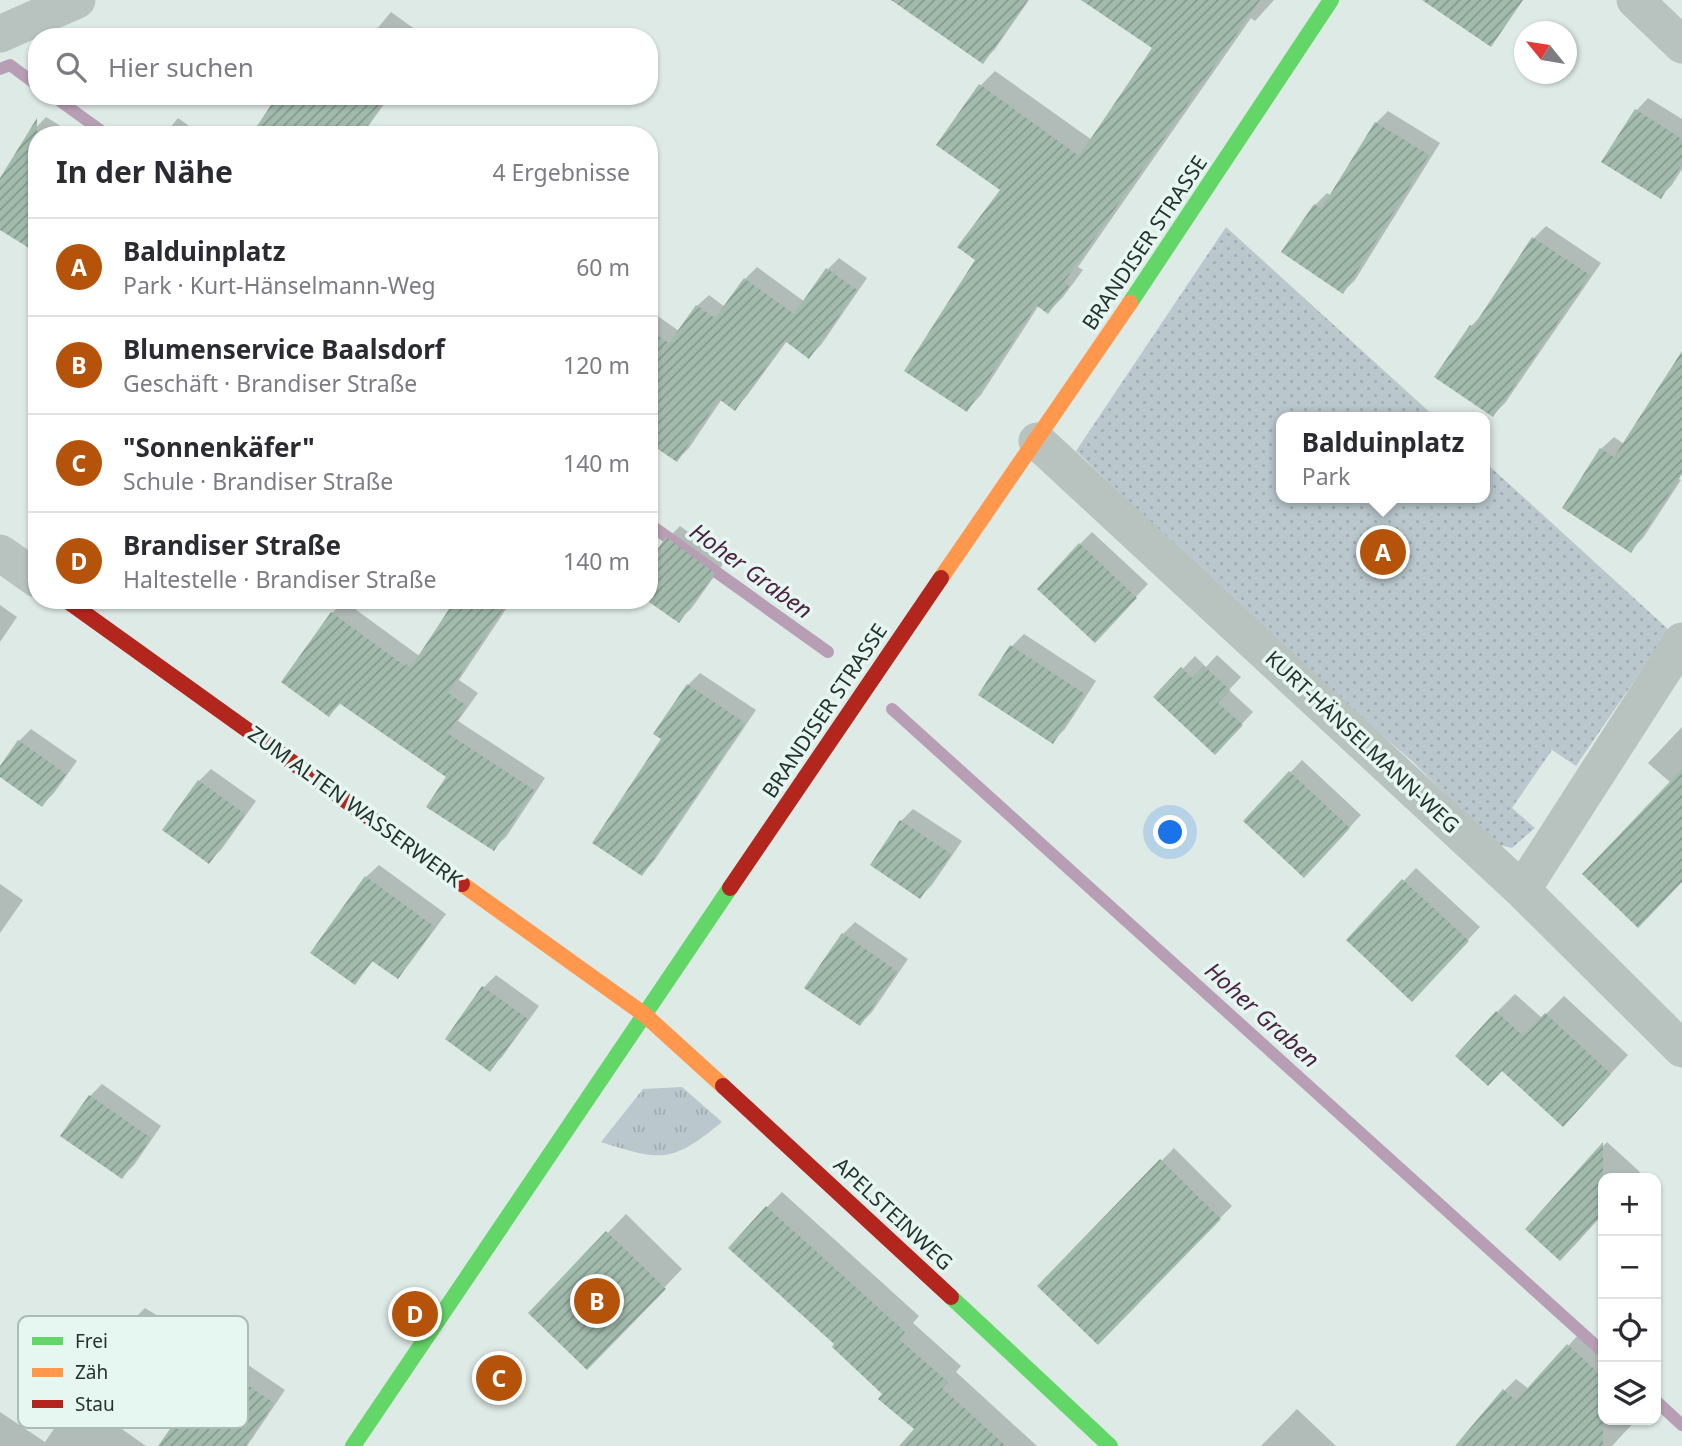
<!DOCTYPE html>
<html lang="de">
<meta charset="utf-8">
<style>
body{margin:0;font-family:"Noto Sans",sans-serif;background:#f7f7f7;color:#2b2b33}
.controls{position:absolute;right:21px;bottom:21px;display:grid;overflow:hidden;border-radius:14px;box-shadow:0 2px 5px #0004}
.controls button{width:63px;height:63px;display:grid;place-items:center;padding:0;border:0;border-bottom:2px solid #e1e1e2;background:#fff;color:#2b2b33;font:35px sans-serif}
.compass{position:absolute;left:1514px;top:21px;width:63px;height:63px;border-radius:50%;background:#fff;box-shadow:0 2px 5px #0004;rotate:300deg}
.you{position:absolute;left:1171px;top:833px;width:24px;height:24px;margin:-18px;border:5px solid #fff;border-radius:50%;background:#1a73e8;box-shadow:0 0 0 10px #1a73e833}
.badge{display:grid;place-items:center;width:46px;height:46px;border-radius:50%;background:#b45309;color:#fff;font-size:23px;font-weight:700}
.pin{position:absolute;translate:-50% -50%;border:4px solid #fff;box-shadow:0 2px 7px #0006}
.popup{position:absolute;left:1276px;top:412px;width:214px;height:91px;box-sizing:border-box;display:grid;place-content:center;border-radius:14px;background:#fff;filter:drop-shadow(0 2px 5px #0005);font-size:23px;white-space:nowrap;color:#7c7c81}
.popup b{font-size:26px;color:#2b2b33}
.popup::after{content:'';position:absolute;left:50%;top:100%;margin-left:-14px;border:14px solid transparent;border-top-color:#fff}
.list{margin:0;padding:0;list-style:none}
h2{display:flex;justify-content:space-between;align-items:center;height:91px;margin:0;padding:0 28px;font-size:30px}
h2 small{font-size:23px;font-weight:400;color:#7c7c81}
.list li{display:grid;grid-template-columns:46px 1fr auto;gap:21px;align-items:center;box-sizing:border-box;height:98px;padding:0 28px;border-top:2px solid #e1e1e2}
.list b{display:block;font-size:26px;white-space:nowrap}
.list p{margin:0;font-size:23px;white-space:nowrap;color:#7c7c81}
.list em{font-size:23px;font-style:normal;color:#7c7c81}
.icon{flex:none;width:38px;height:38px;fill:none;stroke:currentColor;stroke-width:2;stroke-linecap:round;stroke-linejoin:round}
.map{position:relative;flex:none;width:1682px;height:1446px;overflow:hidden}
.search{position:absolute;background:#fff;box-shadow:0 2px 5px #0004;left:28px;top:28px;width:630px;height:77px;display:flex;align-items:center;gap:18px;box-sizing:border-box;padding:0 24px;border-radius:28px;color:#7c7c81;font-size:26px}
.panel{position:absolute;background:#fff;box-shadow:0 2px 5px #0004;left:28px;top:126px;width:630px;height:483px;border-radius:28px}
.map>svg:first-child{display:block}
</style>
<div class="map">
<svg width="1682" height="1446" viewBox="0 0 1682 1446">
<defs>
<pattern id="grass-tufts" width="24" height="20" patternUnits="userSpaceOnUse" patternTransform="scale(1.75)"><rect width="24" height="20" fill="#bac8ce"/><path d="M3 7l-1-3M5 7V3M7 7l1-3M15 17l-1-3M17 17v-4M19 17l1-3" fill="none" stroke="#a0acb1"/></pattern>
<pattern id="park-dots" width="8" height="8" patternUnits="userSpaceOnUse" patternTransform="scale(1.75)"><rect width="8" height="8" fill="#bac8ce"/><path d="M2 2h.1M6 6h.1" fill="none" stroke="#a0acb1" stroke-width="1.8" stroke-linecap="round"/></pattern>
<pattern id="building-hatch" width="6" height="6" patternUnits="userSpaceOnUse" patternTransform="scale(1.75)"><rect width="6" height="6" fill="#a2bbad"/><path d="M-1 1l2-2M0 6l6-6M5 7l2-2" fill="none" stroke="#84998d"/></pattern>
</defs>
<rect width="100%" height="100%" fill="#deeae6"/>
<!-- grass -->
<path fill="url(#grass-tufts)" d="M682 1087 722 1122C671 1164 661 1161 601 1142L643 1089Z"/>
<!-- park -->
<path fill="url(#park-dots)" d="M1226 227 1435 417H1282V498H1484L1485 462 1669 630 1576 766 1552 750 1512 808 1535 828 1512 848 1495 844 1412 761 1303 668 1076 451Z"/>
<!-- shadow -->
<path fill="#0003" d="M899 0H1029L995 49 983 61Z
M1176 0H1274L1255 21 1251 18 1078 267 1083 270 1063 297 1048 312 1039 305 981 395 967 410 977 259 1002 190 980 86 995 71 1092 140 1154 48Z
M391 12 426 37H370Z
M328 96H390L362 135H253Z
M1648 98 1682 119V169L1672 185 1660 197 1636 111Z
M1388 111 1440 143 1355 280 1343 292 1315 205 1327 193 1332 196 1376 123Z
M46 117 75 135H37L0 228V182L28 136Z
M178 118 202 135H164Z
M1546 226 1601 263 1505 403 1493 415 1471 326 1484 313 1534 238Z
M839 258 867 278 821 345 809 357 787 341 746 397 735 408 722 399 689 448 677 460 649 393V310L679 331 697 306 709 295 725 307 745 279 757 267 805 302 828 269Z
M1682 358V471L1677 478 1681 480 1643 538 1631 550 1601 449 1614 437 1624 444Z
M680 526 726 560 691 609 678 621 668 538Z
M1092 532 1148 584 1107 628 1080 544Z
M457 600H512L459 680 478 693 458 721 545 778 506 837 493 849 448 777 341 703 329 715 332 613 344 601 418 655 422 654Z
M0 605 17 617 0 642Z
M1024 634 1096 681 1065 729 1053 741 1011 647Z
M1217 655 1241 677 1229 690 1253 712 1227 740 1156 697 1195 656 1206 667Z
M700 673 756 710 654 861 642 874 663 738 656 733 688 685Z
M1682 727V880L1671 783 1648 763Z
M31 729 77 761 54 793 42 805 0 775V769L19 741Z
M1302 760 1361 815 1316 864 1245 821Z
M211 769 256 801 221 850 208 862 199 781Z
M913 809 962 841 932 885 920 897 872 865 901 821Z
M379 865 446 914 409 964 397 976 374 960 355 982 366 877Z
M1416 868 1480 927 1424 987 1348 940Z
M0 884 23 900 0 933Z
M855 922 908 959 872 1012 860 1024 843 934Z
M496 975 539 1006 502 1057 490 1069 447 1038 484 987Z
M1515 994 1542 1018 1564 996 1628 1055 1581 1106 1497 1012Z
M102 1084 161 1126 134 1165 122 1177 90 1096Z
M1607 1142 1640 1172 1635 1178H1603V1213L1573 1247 1595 1154Z
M1174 1148 1232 1206 1098 1343 1040 1286Z
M782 1192 919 1316 913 1323 961 1366 956 1372 1037 1446H901L916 1429 837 1344 767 1207Z
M626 1214 682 1269 605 1350 530 1313Z
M145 1308 224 1357 229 1352 285 1390 247 1446H216L186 1408 132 1321Z
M1580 1333 1603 1354V1420H1636L1612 1446H1463L1504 1391 1516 1379 1529 1389Z
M79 1399 146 1446H0V1412L45 1442 66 1411Z
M1297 1409 1336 1446H1261Z"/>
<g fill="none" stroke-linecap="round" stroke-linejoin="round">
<!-- stream -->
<path stroke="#b89eb4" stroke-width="12" d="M0 69 10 65 37 85
M53 96 107 135
M649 524 828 652
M892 709 1603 1352
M1656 1401 1682 1425"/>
</g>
<!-- building -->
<path fill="url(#building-hatch)" d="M891 0H1028L983 64Z
M1081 0H1260L1064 282 1069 286 1048 314 1036 305 967 412 904 371 975 260 957 247 1000 190 936 145 979 84 1079 156 1152 48Z
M1422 0H1523L1491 47Z
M277 96H388L361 135H251Z
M1635 109 1682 139V164L1661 199 1601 162Z
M37 118V253L0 230V178Z
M1375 122 1429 155 1343 294 1281 252 1314 204 1321 209Z
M1532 237 1590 275 1493 417 1434 377 1470 325 1473 327Z
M826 268 857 290 809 359 785 341 735 411 719 399 677 462 649 443V330L669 343 696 305 715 318 744 278 794 314Z
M1682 351V474L1631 553 1562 508 1600 448 1614 457Z
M666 537 715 573 679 623 649 602V561Z
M1079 543 1137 598 1095 643 1037 589Z
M455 600H509L448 693 467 706 447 733 534 790 494 851 426 807 446 777 339 703 329 717 281 682 331 612 405 666 406 664 411 667Z
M1010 645 1085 694 1053 744 978 695Z
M1204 666 1230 690 1218 703 1243 725 1215 755 1153 697 1181 667 1192 678Z
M687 684 745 723 642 876 592 843 661 739 653 734Z
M18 740 66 774 42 807 0 777V766Z
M1682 769V882L1638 928 1582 874Z
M1289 771 1350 828 1304 878 1243 821Z
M198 780 245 814 209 864 162 830Z
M900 820 951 854 920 899 870 865Z
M365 876 435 927 398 979 372 961 355 985 310 953Z
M1402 879 1469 941 1412 1002 1346 940Z
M842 933 897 971 860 1026 804 988Z
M482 986 528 1019 490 1072 445 1039Z
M1496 1011 1523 1036 1545 1013 1611 1074 1563 1127 1502 1071 1488 1086 1455 1056Z
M89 1095 151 1138 122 1179 60 1136Z
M1603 1142V1214L1560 1261 1525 1229Z
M1160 1159 1221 1219 1098 1345 1037 1286Z
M766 1206 905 1332 899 1339 948 1382 942 1388 1006 1446H899L914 1429 878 1399 882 1394 832 1347 834 1344 728 1248Z
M606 1231 666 1289 587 1370 528 1313Z
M131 1319 212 1368 215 1363 274 1403 245 1446H158L184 1409 106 1361Z
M1567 1344 1603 1377V1446H1455L1503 1389 1516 1401Z"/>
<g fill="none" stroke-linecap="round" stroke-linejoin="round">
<!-- street -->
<path stroke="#b8c2be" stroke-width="37" d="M1635 0 1682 45
M0 34 77 0
M1037 441 1522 890 1682 1049
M0 553 37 579
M1522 890 1682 641"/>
<!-- fast -->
<path stroke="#63d668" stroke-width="16" d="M1130 303 1331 0
M951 1297 1110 1446
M353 1446 730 888"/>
<!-- slow -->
<path stroke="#ff974d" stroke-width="16" d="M941 578 1130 303
M462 884 645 1015 723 1086"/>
<!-- jam -->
<path stroke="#b3261e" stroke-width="16" d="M66 600 462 884
M730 888 941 578
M723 1086 951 1297"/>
</g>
<g text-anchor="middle" stroke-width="7" stroke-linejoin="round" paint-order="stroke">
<!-- street labels -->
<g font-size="21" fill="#27322c" stroke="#e6f6f1">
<text transform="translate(1145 243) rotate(-56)" y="7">BRANDISER STRASSE</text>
<text transform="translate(825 711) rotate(-56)" y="7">BRANDISER STRASSE</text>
<text transform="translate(1362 742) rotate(43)" y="7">KURT-HÄNSELMANN-WEG</text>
<text transform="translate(355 807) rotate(36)" y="7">ZUM ALTEN WASSERWERK</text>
<text transform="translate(893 1214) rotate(43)" y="7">APELSTEINWEG</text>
</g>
<!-- water labels -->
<g font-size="23" font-style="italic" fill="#4e2244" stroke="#e6f6f1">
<text transform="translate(751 571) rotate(36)" y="8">Hoher Graben</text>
<text transform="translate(1262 1015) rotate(42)" y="8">Hoher Graben</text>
</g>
</g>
<!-- legend -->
<rect x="18" y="1316" width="230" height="112" rx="10" fill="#e6f6f1" stroke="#adbbb6" stroke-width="2"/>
<rect x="32" y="1337" width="31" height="8" fill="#63d668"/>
<rect x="32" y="1368" width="31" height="9" fill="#ff974d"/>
<rect x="32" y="1400" width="31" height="8" fill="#b3261e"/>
<g font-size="19" fill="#27322c">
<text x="75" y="1348">Frei</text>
<text x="75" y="1379">Zäh</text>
<text x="75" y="1411">Stau</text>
</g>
</svg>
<div class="controls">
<button>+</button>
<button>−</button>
<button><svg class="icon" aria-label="locate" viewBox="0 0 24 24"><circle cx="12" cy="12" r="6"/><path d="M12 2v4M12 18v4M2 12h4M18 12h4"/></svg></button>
<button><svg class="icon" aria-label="layers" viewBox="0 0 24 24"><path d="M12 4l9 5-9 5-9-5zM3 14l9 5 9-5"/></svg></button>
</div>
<svg class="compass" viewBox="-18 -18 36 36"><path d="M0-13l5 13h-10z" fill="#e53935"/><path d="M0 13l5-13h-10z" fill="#7c7c81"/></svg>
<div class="you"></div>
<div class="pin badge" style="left:1383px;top:552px">A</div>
<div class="popup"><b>Balduinplatz</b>Park</div>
<div class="pin badge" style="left:597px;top:1301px">B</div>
<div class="pin badge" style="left:499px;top:1378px">C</div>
<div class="pin badge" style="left:415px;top:1314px">D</div>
<div class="search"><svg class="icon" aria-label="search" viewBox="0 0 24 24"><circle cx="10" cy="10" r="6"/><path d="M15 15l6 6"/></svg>Hier suchen</div>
<section class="panel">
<h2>In der Nähe<small>4 Ergebnisse</small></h2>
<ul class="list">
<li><span class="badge">A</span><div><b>Balduinplatz</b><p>Park · Kurt-Hänselmann-Weg</p></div><em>60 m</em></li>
<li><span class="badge">B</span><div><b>Blumenservice Baalsdorf</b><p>Geschäft · Brandiser Straße</p></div><em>120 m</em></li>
<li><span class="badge">C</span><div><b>&quot;Sonnenkäfer&quot;</b><p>Schule · Brandiser Straße</p></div><em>140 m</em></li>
<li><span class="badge">D</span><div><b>Brandiser Straße</b><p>Haltestelle · Brandiser Straße</p></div><em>140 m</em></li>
</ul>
</section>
</div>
